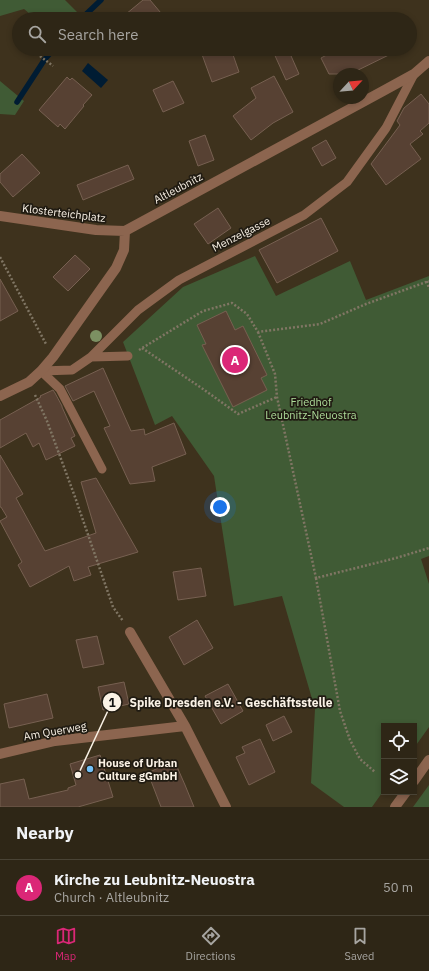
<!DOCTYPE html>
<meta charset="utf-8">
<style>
body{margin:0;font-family:"IBM Plex Sans",sans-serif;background:#362e1f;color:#f1f3f6}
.controls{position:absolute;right:12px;bottom:12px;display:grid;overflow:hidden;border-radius:0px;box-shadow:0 2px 6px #0003}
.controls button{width:36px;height:36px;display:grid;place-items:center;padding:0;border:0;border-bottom:1px solid #494335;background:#2e2616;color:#f1f3f6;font:20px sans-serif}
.compass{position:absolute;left:333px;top:68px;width:36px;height:36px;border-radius:50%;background:#2e2616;box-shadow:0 2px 6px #0003;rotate:64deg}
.you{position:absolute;left:220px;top:507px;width:14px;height:14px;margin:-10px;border:3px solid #fff;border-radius:50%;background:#1a73e8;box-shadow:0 0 0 6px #1a73e833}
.badge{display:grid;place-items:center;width:26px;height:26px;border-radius:50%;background:#db2777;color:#fff;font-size:13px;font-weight:700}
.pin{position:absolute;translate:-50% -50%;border:2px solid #fff;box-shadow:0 1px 4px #0006}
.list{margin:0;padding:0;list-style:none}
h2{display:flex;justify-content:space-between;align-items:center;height:52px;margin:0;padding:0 16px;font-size:17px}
h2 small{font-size:13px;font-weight:400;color:#a7a5a1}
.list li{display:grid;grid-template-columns:26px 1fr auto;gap:12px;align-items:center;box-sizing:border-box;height:56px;padding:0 16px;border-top:1px solid #494335}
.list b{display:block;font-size:15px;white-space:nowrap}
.list p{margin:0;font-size:13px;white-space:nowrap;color:#a7a5a1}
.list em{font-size:13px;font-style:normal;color:#a7a5a1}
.icon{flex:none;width:22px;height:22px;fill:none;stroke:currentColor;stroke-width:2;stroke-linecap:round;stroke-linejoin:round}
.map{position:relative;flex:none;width:429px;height:807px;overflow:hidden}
.search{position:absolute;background:#2e2616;box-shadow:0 2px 6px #0003;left:12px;right:12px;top:12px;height:44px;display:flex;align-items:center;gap:10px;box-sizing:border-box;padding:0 14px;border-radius:22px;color:#a7a5a1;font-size:15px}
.sheet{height:108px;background:#2e2616}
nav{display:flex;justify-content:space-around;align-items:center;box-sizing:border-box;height:56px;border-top:1px solid #494335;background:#2e2616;font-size:11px;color:#a7a5a1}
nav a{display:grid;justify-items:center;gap:2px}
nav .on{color:#db2777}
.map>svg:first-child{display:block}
</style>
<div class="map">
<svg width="429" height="807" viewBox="0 0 429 807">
<rect width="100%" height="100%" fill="#3e321d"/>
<!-- green -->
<path fill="#405b35" d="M0 0H65L84 19H36L24 9 0 16Z
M0 81 24 101 15 115 0 114Z
M255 256 276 296 350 261 366 300 429 276V556L421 559 429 584V727L414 748V726H384V790L372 807H344L311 783 315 709 282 596 234 606 214 476 172 416 155 425 123 342 183 287Z
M429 785V807H413Z"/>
<!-- water -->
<path fill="#001c33" d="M88 63 108 80 101 88 82 71Z"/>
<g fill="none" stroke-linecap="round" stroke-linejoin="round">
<!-- stream -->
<path stroke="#001c33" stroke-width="5.5" d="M81 19 101 0
M17 102 45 59 54 49"/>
</g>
<!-- building -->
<path fill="#574133" stroke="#776051" d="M143 0H150L166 19H120Z
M200 49H231L239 72 212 82Z
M272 49H288L299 74 286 80Z
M338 49H401L350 74H329L321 58Z
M274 76 293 112 273 123 251 140 233 116 256 98 251 88Z
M67 77 70 80 72 78 92 95 83 105 84 106 65 129 60 124 58 127 39 110Z
M173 81 184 103 163 112 153 90Z
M421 94 429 104V123L420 131 423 134 410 144 421 159 386 185 371 164 400 125 397 121 404 108Z
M205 135 214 160 198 166 189 141Z
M326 140 336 158 322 166 312 148Z
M22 154 40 173 13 197 0 182V174Z
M128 165 134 179 83 200 77 185Z
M218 208 231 228 208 244 194 224Z
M321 218 338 251 277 283 259 250Z
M75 255 90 269 68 291 53 277Z
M0 279 18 311 0 321Z
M226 311 235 330 243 326 267 375 261 378 267 390 233 407 202 345 206 344 197 325Z
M103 368 131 431 144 429 145 435 174 423 186 454 152 467 155 481 130 484 104 428 110 426 94 391 73 401 65 386Z
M53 390 55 393 62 406V407L75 436 71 438 75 446 46 460 39 443 33 447 26 433 0 448V420L41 397 40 396Z
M0 455 23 494 16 498 45 551 96 533 81 482 96 478 138 552 88 567 91 575 74 581 69 566 30 587 18 565 22 562 0 521 7 517 1 507H0Z
M201 568 206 596 178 600 173 572Z
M197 620 213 648 184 665 169 637Z
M97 636 104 664 83 668 76 640Z
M124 682 129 704 103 710 98 687Z
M228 684 243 711 221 724 205 696Z
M47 694 53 718 9 728 4 704Z
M284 716 292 732 273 741 266 725Z
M260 739 275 772 249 785 236 757 245 753 242 747Z
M100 755 113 797 78 807H0V784L24 779 29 799 68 790V788L76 785 70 764Z
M174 760 185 785 194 807H161L148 773Z"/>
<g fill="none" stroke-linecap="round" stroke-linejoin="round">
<!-- path -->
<path stroke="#807664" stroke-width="2.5" stroke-dasharray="2 2" stroke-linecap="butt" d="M40 56 53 66
M0 257 46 344
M427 281 429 289
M258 332 275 374 277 397 316 578 396 558 429 548
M142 348 203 389 238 414 277 397
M139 350 203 311 232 303 247 314 258 332 320 324 366 304 429 281
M35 395 47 421 75 497 113 607 123 621
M316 578 340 711 350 740 360 759 375 772"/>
<!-- service -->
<path stroke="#8c654f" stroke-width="9" d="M91 357 128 356
M41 371 72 370 91 357 138 310 179 280 304 215 347 182 386 128 414 74
M41 371 60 389 102 469"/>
<!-- minor -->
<path stroke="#8c654f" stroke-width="10" d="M0 216 96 230 125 231 383 91 414 74 429 61
M0 396 29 382 41 371 53 357 116 268 124 250 125 231
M130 632 185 726 226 807
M0 754 55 741 185 726"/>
<!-- tertiary -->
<path stroke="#8c654f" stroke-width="10" d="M414 781 429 760
M395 807 406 792"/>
</g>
<!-- trees -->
<circle fill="#7c9062" cx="96" cy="336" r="6"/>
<!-- markers -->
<circle fill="#75c0f6" stroke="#201b12" stroke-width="1.5" cx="90" cy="769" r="4"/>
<g text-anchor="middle" stroke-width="3.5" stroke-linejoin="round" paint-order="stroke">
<!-- street labels -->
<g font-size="11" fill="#faf2e6" stroke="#201b12">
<text transform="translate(178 188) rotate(-28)" y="4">Altleubnitz</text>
<text transform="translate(64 213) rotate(7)" y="4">Klosterteichplatz</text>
<text transform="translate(241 234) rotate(-27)" y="4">Menzelgasse</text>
<text transform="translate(55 731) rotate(-10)" y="4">Am Querweg</text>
</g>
<!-- park labels -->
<g font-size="11" fill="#aedd9a" stroke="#201b12">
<text x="311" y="406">Friedhof<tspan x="311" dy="13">Leubnitz-Neuostra</tspan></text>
</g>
<!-- poi labels -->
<g font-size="11" font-weight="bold" fill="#faf2e6" stroke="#201b12" text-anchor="start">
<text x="98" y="767">House of Urban<tspan x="98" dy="13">Culture gGmbH</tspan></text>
</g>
</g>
<!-- callouts -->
<path fill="none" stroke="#faf2e6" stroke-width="1.5" d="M78 775L112 702"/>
<g fill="#faf2e6" stroke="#201b12" stroke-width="1.5">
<circle cx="78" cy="775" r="4"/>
<circle cx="112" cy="702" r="10"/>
</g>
<g font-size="12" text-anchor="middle" font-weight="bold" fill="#111">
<text x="112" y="707">1</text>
</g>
<g font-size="12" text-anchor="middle" font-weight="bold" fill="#faf2e6" stroke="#201b12" stroke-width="3.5" stroke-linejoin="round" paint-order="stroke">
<text x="231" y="707">Spike Dresden e.V. - Geschäftsstelle</text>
</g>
</svg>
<div class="controls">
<button><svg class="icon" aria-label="locate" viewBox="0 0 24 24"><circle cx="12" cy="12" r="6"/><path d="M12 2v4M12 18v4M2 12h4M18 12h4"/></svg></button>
<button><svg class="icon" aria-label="layers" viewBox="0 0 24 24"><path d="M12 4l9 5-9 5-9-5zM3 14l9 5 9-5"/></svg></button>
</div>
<svg class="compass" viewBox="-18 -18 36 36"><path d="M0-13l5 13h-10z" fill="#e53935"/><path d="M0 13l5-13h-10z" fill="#a7a5a1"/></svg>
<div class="you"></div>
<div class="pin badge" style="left:235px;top:360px">A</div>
<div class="search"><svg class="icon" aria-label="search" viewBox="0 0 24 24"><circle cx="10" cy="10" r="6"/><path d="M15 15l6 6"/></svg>Search here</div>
</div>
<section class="sheet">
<h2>Nearby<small></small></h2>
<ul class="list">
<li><span class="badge">A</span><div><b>Kirche zu Leubnitz-Neuostra</b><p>Church · Altleubnitz</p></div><em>50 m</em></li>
</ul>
</section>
<nav>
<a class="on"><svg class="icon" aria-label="map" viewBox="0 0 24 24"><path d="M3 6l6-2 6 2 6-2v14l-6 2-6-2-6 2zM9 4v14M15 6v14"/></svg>Map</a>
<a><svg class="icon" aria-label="directions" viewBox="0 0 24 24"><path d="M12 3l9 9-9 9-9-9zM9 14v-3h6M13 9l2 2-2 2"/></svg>Directions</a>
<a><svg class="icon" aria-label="saved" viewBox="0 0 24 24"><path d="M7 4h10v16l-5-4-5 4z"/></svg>Saved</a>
</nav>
